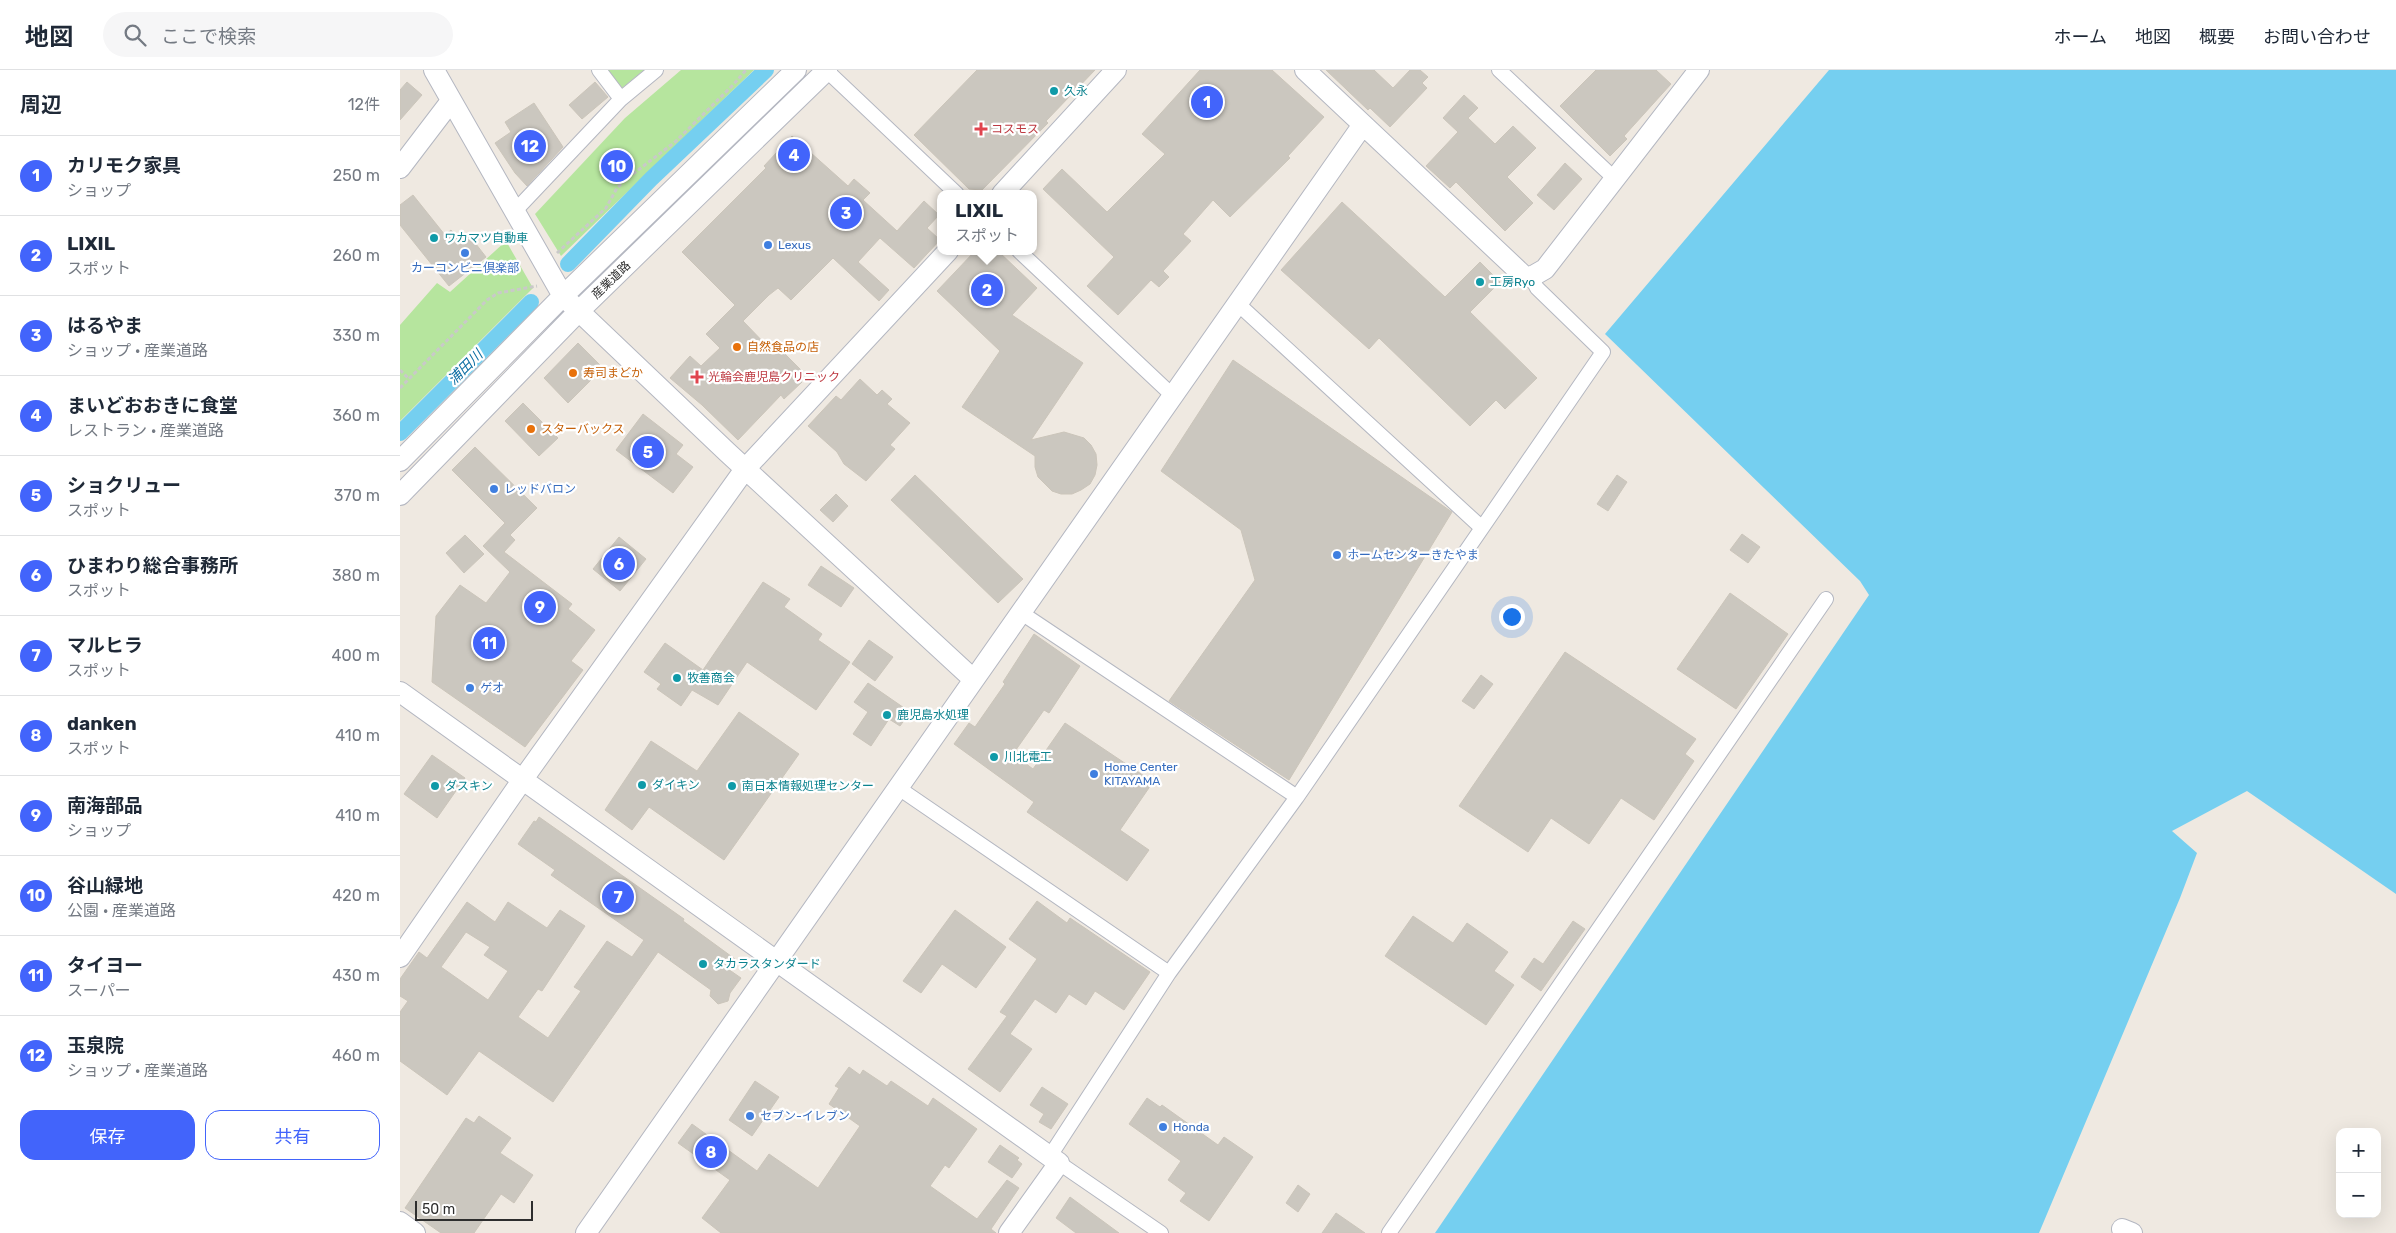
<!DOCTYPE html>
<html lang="ja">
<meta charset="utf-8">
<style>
body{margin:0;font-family:Rubik,"Noto Sans JP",sans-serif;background:#f6f6f7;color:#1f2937}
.controls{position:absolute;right:15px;bottom:15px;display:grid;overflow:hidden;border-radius:10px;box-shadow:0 5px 20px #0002}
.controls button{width:45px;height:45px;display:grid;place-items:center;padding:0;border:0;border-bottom:1px solid #e0e1e3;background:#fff;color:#1f2937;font:25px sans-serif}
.scale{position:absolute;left:15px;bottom:12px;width:118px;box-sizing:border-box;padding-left:5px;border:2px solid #2e2e2e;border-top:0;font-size:14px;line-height:18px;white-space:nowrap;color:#2e2e2e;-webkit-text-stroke:4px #fff;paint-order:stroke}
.you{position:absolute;left:1111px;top:546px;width:18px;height:18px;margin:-12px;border:4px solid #fff;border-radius:50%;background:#1a73e8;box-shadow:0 0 0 8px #1a73e833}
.badge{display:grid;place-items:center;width:32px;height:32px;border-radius:50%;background:#4264fb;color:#fff;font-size:16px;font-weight:700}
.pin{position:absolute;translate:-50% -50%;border:2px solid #fff;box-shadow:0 1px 5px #0006}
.popup{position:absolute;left:537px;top:120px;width:100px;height:65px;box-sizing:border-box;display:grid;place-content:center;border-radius:10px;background:#fff;filter:drop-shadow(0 1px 4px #0005);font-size:16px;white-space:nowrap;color:#747a83}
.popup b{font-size:19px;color:#1f2937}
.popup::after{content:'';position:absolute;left:50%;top:100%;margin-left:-10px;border:10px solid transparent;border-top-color:#fff}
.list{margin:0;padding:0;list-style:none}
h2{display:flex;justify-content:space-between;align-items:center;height:65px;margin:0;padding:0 20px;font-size:21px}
h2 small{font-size:16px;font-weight:400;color:#747a83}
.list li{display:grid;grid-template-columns:32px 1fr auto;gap:15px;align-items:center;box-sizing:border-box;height:80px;padding:0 20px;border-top:1px solid #e0e1e3}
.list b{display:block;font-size:19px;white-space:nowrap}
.list p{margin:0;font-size:16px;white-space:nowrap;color:#747a83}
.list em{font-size:16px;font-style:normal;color:#747a83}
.actions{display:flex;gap:10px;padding:15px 20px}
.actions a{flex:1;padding:11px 0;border:1px solid #4264fb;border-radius:15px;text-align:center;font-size:18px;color:#4264fb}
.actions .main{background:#4264fb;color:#fff}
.icon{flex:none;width:28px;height:28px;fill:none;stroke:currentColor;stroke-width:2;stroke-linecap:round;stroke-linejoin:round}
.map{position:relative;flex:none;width:1996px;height:1163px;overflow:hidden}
header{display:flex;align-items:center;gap:30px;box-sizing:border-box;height:70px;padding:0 25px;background:#fff;border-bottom:1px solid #e0e1e3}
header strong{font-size:24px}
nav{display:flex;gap:28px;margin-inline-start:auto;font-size:18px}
.search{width:350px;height:45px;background:#f6f6f7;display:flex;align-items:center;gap:12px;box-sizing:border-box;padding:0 18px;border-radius:28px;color:#747a83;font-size:19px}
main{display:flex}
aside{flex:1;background:#fff}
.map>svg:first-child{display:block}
</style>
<header>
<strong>地図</strong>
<div class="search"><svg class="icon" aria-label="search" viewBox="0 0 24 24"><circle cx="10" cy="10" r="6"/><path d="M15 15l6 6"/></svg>ここで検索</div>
<nav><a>ホーム</a><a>地図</a><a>概要</a><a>お問い合わせ</a></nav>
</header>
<main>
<aside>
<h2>周辺<small>12件</small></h2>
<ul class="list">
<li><span class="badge">1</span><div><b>カリモク家具</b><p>ショップ</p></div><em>250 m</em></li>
<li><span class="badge">2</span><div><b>LIXIL</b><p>スポット</p></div><em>260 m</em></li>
<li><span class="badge">3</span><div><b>はるやま</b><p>ショップ · 産業道路</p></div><em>330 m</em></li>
<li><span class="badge">4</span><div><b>まいどおおきに食堂</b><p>レストラン · 産業道路</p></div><em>360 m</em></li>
<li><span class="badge">5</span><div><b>ショクリュー</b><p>スポット</p></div><em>370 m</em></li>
<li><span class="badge">6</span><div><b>ひまわり総合事務所</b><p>スポット</p></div><em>380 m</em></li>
<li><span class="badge">7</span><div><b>マルヒラ</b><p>スポット</p></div><em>400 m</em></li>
<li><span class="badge">8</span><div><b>danken</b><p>スポット</p></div><em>410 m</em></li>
<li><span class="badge">9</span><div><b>南海部品</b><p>ショップ</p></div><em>410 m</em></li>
<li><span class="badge">10</span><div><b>谷山緑地</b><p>公園 · 産業道路</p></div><em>420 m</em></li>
<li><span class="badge">11</span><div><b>タイヨー</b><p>スーパー</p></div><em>430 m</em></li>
<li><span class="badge">12</span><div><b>玉泉院</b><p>ショップ · 産業道路</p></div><em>460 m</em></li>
</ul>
<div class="actions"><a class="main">保存</a><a>共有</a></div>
</aside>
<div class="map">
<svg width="1996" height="1163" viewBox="0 0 1996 1163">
<rect width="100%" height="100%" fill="#efe9e1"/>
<!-- green -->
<path fill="#b6e59e" d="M208 0H244L222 18Z
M281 0H354L161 186 135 144 225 48Z
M106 171 133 218 0 351V255L37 213 50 222Z"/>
<!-- water -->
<path fill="#75cff0" d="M1429 0H1996V824L1847 721 1772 761 1797 783 1780 828 1639 1163H1035L1469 525 1460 511 1205 264Z"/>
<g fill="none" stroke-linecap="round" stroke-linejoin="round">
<!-- canal -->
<path stroke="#75cff0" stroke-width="16" d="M168 194 251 109 366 0
M0 363 131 232"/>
</g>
<!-- building -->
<path fill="#cbc7bf" stroke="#cbc5ba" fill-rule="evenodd" d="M577 0H695L646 51 648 53 582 120 569 119 514 65Z
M800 0H872L924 47 888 86 890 88 830 147 813 130 783 164 791 171 763 201 769 207 759 217 751 210 718 245 687 216 714 187 643 119 662 99 707 142 765 84 742 64Z
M926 0H974L993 18 1010 0H1020L1028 7 1022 13 1027 18 990 57 970 38 968 40Z
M1196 0H1256L1271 14 1224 66 1227 69 1210 86 1160 36Z
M7 12 22 25 0 50V20Z
M195 12 208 27 182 49 169 35Z
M1064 25 1078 38 1068 48 1095 74 1113 56 1136 78 1107 107 1133 133 1105 161 1056 112 1050 118 1026 96 1058 62 1043 48Z
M134 33 163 77 127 116 115 103 95 73 111 62 105 52Z
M392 66 448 116 454 109 470 123 463 130 497 161 524 131 539 145 527 158 540 170 514 198 480 168 458 192 489 220 479 231 433 188 391 230 378 218 369 225 343 251 369 278 374 273 401 300 396 306 402 312 384 329 381 325 338 370 302 335 270 308 290 286 301 296 320 278 306 264 335 235 282 182 366 98 364 96Z
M1165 93 1182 109 1154 140 1137 125Z
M13 125 45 165 51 160 60 172 69 165 86 187 49 216 0 155V135Z
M942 132 1045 227 1080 192 1100 212 1070 242 1137 308 1105 339 1096 330 1070 356 979 268 969 279 881 200Z
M575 181H598L637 218 612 245 683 293 631 370 664 362 684 368 691 375 696 384 697 395 695 405 690 414 681 420 672 424H661L652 421 638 407 635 397V386L562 337 600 281 537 221Z
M178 273 203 298 168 333 144 308Z
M833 290 1052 442 889 710 769 631 855 510 841 460 761 401Z
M460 309 477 325 482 320 492 329 487 334 510 353 490 375 495 379 466 411 444 394 437 382 408 356 436 326 441 330Z
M123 333 158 368 139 386 105 351Z
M243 344 283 375 276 384 293 397 273 423 216 380Z
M75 377 137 438 110 465 115 470 104 482 172 534 168 539 195 560 171 591 183 600 125 677 32 612 36 546 60 515 86 533 110 502 83 476 105 453 52 400Z
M515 405 623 509 598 533 491 430Z
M1217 405 1227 412 1208 441 1197 434Z
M436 424 448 436 433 452 420 440Z
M1342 464 1360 477 1348 493 1330 480Z
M65 465 84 484 64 503 46 483Z
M219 467 246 489 220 521 193 499Z
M421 496 454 518 441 537 408 515Z
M363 512 390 529 384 537 422 564 418 570 450 592 416 640 347 592 318 635 292 620 281 636 257 619 261 614 244 602 265 573 303 600Z
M1330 523 1388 564 1336 639 1277 599Z
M634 564 680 596 649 643 644 640 613 684 633 699 665 653 753 712 720 760 749 780 727 811 627 742 634 732 554 674 569 653 575 657 605 614 603 612Z
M469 570 493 587 475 611 452 594Z
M1165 582 1296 669 1285 684 1294 691 1254 750 1221 728 1189 774 1151 748 1128 782 1059 736Z
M1081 605 1093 614 1074 639 1062 631Z
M468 613 510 642 500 656 489 649 471 676 453 664 468 642 454 632Z
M339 642 399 684 324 790 249 737 232 760 205 740 251 671 297 701Z
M32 685 65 708 37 748 4 724Z
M139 747 284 849 283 851 335 889 328 899 341 908 330 923 328 931 318 934 310 926 311 920 258 882 153 1032 79 981 47 1025 0 991V942L8 931 0 926V909L19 882 27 888 67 832 95 852 108 832 147 858 160 840 185 856 142 921 138 919 118 947 148 968 181 921 174 917 207 871 232 887 244 870 151 805 155 800 118 774 134 751 136 752ZM66 862 90 877 84 885 108 901 88 930 41 897Z
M637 831 667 853 670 848 750 902 724 940 695 921 686 935 669 924 656 943 635 929 610 964 632 979 600 1022 568 999 607 946 600 942 637 889 609 869Z
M555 840 606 877 576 918 542 894 521 923 503 911Z
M1013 846 1053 873 1067 853 1108 882 1094 901 1114 915 1086 955 985 886Z
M1173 851 1185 859 1141 921 1121 907 1134 888 1143 894Z
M449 997 460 1005 463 1000 487 1016 491 1011 528 1036 533 1028 577 1059 549 1098 545 1095 530 1116 577 1149 607 1110 619 1118 591 1159 596 1163H321L302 1148 330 1110 278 1073 292 1054 357 1101 369 1084 418 1118 460 1056 429 1034 439 1018 435 1016Z
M355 1011 379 1027 352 1066 329 1050Z
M642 1017 668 1034 651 1059 639 1052 644 1044 630 1035Z
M747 1028 760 1037 762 1035 818 1075 824 1067 853 1087 809 1151 780 1131 786 1123 768 1110 781 1091 729 1054Z
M79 1046 111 1068 100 1083 133 1105 114 1133 101 1124 74 1163H41L5 1138 66 1048 74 1053Z
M600 1075 619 1088 617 1090 622 1094 612 1108 588 1092Z
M898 1115 910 1124 898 1142 886 1133Z
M670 1127 719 1163H676L656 1148Z
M936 1143 965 1163H922Z"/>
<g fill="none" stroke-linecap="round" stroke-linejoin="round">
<defs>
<path id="street" d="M199 0 221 29 256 0
M426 0 557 124
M1099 0 1215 109
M114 142 221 29
M619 181 772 325
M837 233 1082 458
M620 542 897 727
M497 717 769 903
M650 1086 769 903 897 727 1203 282 1137 218 1131 207
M659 1093 761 1163
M989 1163 1426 529"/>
<path id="secondary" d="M34 0 163 226 327 382 573 609
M905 0 1124 206 1131 207 1145 199 1299 0
M0 98 51 31
M602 124 716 0
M0 391 163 226 396 0
M0 425 178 242 427 0
M0 622 659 1093 609 1163
M0 887 123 709 345 399 548 181
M0 1152 15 1163
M1722 1159 1732 1163
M186 1163 962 56"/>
</defs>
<!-- street casing -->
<use href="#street" stroke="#b4b7c1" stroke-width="16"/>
<!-- secondary casing -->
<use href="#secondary" stroke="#b4b7c1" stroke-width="22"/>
<!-- path -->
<path stroke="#c9c9c9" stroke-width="3" stroke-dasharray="4 2.5" stroke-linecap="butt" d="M157 183 206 138 217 118 225 110 275 72 333 15 346 0
M0 300 9 309
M0 318 87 230 98 223 137 216"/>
<!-- street -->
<use href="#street" stroke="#fff" stroke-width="14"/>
<!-- secondary -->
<use href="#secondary" stroke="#fff" stroke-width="20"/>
</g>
<!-- markers -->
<g fill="#0f9aa8" stroke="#fff" stroke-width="2">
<circle cx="654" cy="21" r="5"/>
<circle cx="34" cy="168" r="5"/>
<circle cx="1080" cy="212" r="5"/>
<circle cx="277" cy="608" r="5"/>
<circle cx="487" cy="645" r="5"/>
<circle cx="594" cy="687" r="5"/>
<circle cx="242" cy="715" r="5"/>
<circle cx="35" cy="716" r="5"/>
<circle cx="332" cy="716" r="5"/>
<circle cx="303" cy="894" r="5"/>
</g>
<g fill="#e0444e" stroke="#fff" stroke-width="2">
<path d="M578.5 51.5h5v5h5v5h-5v5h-5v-5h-5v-5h5z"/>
<path d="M294.5 299.5h5v5h5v5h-5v5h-5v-5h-5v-5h5z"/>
</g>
<g fill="#3f7fe0" stroke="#fff" stroke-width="2">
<circle cx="368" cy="175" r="5"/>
<circle cx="65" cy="183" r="5"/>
<circle cx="94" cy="419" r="5"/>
<circle cx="937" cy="485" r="5"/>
<circle cx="70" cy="618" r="5"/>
<circle cx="694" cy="704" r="5"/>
<circle cx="350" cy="1046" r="5"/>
<circle cx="763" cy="1057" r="5"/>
</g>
<g fill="#e8710a" stroke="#fff" stroke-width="2">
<circle cx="337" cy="277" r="5"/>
<circle cx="173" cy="303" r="5"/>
<circle cx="131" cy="359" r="5"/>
</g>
<g text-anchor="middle" stroke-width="4.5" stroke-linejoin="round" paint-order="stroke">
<!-- culture labels -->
<g font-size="12" fill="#0d838f" stroke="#fff" text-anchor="start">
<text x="664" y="25">久永</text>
<text x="44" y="172">ワカマツ自動車</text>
<text x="1090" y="216">工房Ryo</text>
<text x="287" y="612">牧善商会</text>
<text x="497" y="649">鹿児島水処理</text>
<text x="604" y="691">川北電工</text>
<text x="252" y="719">ダイキン</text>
<text x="45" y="720">ダスキン</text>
<text x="342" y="720">南日本情報処理センター</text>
<text x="313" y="898">タカラスタンダード</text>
</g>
<!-- health labels -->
<g font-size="12" fill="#be3a42" stroke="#fff" text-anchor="start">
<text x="591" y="63">コスモス</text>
<text x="308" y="311">光輪会鹿児島クリニック</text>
</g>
<!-- shop labels -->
<g font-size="12" fill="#366cbe" stroke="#fff" text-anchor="start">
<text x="378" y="179">Lexus</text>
<text x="65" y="202" text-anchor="middle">カーコンビニ倶楽部</text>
<text x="104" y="423">レッドバロン</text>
<text x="947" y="489">ホームセンターきたやま</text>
<text x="80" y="622">ゲオ</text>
<text x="704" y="701">Home Center<tspan x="704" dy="14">KITAYAMA</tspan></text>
<text x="360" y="1050">セブン-イレブン</text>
<text x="773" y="1061">Honda</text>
</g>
<!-- street labels -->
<g font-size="12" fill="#2e2e2e" stroke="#fff">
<text transform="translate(211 210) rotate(-44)" y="4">産業道路</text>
</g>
<!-- food labels -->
<g font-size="12" fill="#c56008" stroke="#fff" text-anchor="start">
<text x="347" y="281">自然食品の店</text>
<text x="183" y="307">寿司まどか</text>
<text x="141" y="363">スターバックス</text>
</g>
<!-- water labels -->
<g font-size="14" font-style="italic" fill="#0d6fa3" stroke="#fff">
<text transform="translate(65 297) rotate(-45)" y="5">浦田川</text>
</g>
</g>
</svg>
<div class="controls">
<button>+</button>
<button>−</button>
</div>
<div class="scale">50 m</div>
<div class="you"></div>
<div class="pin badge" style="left:807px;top:32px">1</div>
<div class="pin badge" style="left:587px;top:220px">2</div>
<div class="popup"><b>LIXIL</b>スポット</div>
<div class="pin badge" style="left:446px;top:143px">3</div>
<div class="pin badge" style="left:394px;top:85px">4</div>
<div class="pin badge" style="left:248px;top:382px">5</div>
<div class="pin badge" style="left:219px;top:494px">6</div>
<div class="pin badge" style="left:218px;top:827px">7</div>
<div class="pin badge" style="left:311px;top:1082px">8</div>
<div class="pin badge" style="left:140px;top:537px">9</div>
<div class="pin badge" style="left:217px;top:96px">10</div>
<div class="pin badge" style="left:89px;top:573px">11</div>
<div class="pin badge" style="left:130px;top:76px">12</div>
</div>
</main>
